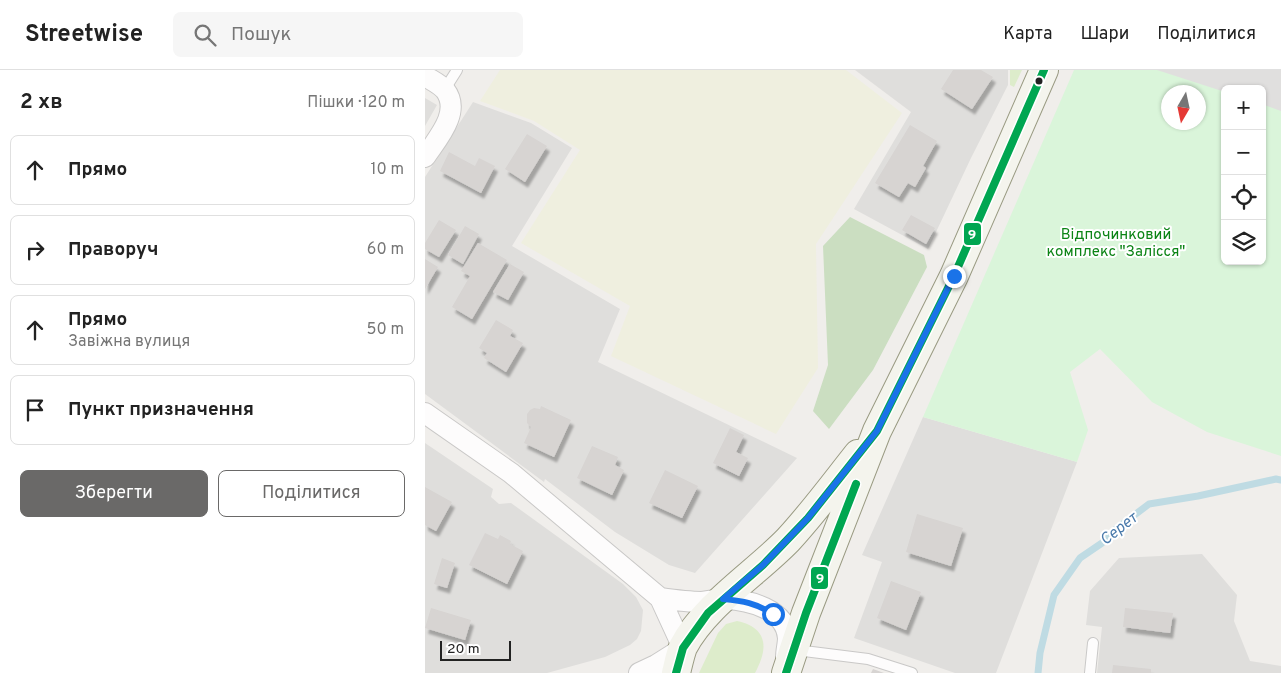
<!DOCTYPE html>
<html lang="uk">
<meta charset="utf-8">
<style>
body{margin:0;font-family:Overpass,sans-serif;background:#f6f6f6;color:#222}
.controls{position:absolute;right:15px;top:15px;display:grid;overflow:hidden;border-radius:8px;box-shadow:0 1px 4px #0004}
.controls button{width:45px;height:45px;display:grid;place-items:center;padding:0;border:0;border-bottom:1px solid #e0e0e0;background:#fff;color:#222;font:25px sans-serif}
.compass{position:absolute;left:736px;top:15px;width:45px;height:45px;border-radius:50%;background:#fff;box-shadow:0 1px 4px #0004;rotate:189deg}
.scale{position:absolute;left:15px;bottom:12px;width:71px;box-sizing:border-box;padding-left:5px;border:2px solid #222;border-top:0;font-size:14px;line-height:18px;white-space:nowrap;color:#222;-webkit-text-stroke:4px #fff;paint-order:stroke}
.stop{position:absolute;width:15px;height:15px;margin:-11px;border:4px solid #1a73e8;border-radius:50%;background:#fff}
.stop.end{background:#1a73e8;border-color:#fff;box-shadow:0 1px 5px #0008}
.list{margin:0;padding:0;list-style:none}
h2{display:flex;justify-content:space-between;align-items:center;height:65px;margin:0;padding:0 20px;font-size:21px}
h2 small{font-size:16px;font-weight:400;color:#767676}
.list li{display:grid;grid-template-columns:32px 1fr auto;gap:15px;align-items:center;box-sizing:border-box;height:70px;margin:0 10px 10px;padding:0 10px;border:1px solid #e0e0e0;border-radius:8px}
.list b{display:block;font-size:19px;white-space:nowrap}
.list p{margin:0;font-size:16px;white-space:nowrap;color:#767676}
.list em{font-size:16px;font-style:normal;color:#767676}
.actions{display:flex;gap:10px;padding:15px 20px}
.actions a{flex:1;padding:11px 0;border:1px solid #6a6968;border-radius:8px;text-align:center;font-size:18px;color:#6a6968}
.actions .main{background:#6a6968;color:#fff}
.icon{flex:none;width:28px;height:28px;fill:none;stroke:currentColor;stroke-width:2;stroke-linecap:round;stroke-linejoin:round}
.map{position:relative;flex:none;width:856px;height:603px;overflow:hidden}
header{display:flex;align-items:center;gap:30px;box-sizing:border-box;height:70px;padding:0 25px;background:#fff;border-bottom:1px solid #e0e0e0}
header strong{font-size:24px}
nav{display:flex;gap:28px;margin-inline-start:auto;font-size:18px}
.search{width:350px;height:45px;background:#f6f6f6;display:flex;align-items:center;gap:12px;box-sizing:border-box;padding:0 18px;border-radius:8px;color:#767676;font-size:19px}
main{display:flex}
aside{flex:1;background:#fff}
.map>svg:first-child{display:block}
</style>
<header>
<strong>Streetwise</strong>
<div class="search"><svg class="icon" aria-label="search" viewBox="0 0 24 24"><circle cx="10" cy="10" r="6"/><path d="M15 15l6 6"/></svg>Пошук</div>
<nav><a>Карта</a><a>Шари</a><a>Поділитися</a></nav>
</header>
<main>
<aside>
<h2>2 хв<small>Пішки · 120 m</small></h2>
<ul class="list">
<li><svg class="icon" aria-label="ahead" viewBox="0 0 24 24"><path d="M12 20V5M6 11l6-6 6 6"/></svg><div><b>Прямо</b></div><em>10 m</em></li>
<li><svg class="icon" aria-label="right" viewBox="0 0 24 24"><path d="M7 20v-9h11M14 6l5 5-5 5"/></svg><div><b>Праворуч</b></div><em>60 m</em></li>
<li><svg class="icon" aria-label="ahead" viewBox="0 0 24 24"><path d="M12 20V5M6 11l6-6 6 6"/></svg><div><b>Прямо</b><p>Завіжна вулиця</p></div><em>50 m</em></li>
<li><svg class="icon" aria-label="arrive" viewBox="0 0 24 24"><path d="M6 21V4h12l-3 4 3 4H6"/></svg><div><b>Пункт призначення</b></div></li>
</ul>
<div class="actions"><a class="main">Зберегти</a><a>Поділитися</a></div>
</aside>
<div class="map">
<svg width="856" height="603" viewBox="0 0 856 603">
<defs>
<filter id="shadow"><feDropShadow dx="3" dy="5.5" stdDeviation="1" flood-color="#0004"/></filter>
</defs>
<rect width="100%" height="100%" fill="#f0eeeb"/>
<!-- residential -->
<path fill="#dfdedc" d="M430 0H583V15L546 88 503 179 429 139 486 42Z
M0 28 12 35 0 56Z
M48 32 106 53 147 78 87 176 195 239 173 292 372 388 270 503 244 495 190 462 120 409 119 412 0 324V107Z
M498 347 652 392 571 603H530L429 568 457 492 437 485Z
M0 373 68 419 66 427 74 434 86 433 198 514 211 527 218 540 216 561 212 569 205 575 180 587 122 603H0Z
M777 484 812 525 809 551 825 591 856 596V603H672L677 557 661 555 665 521 694 488Z"/>
<!-- farmland -->
<path fill="#efefdf" d="M75 0H421L477 43 391 174 393 298 351 364 186 286 205 236 96 173 155 80 109 51 55 31Z"/>
<!-- grass -->
<path fill="#ddeccb" d="M585 0H597L589 17 585 15Z
M312 551C344 558 343 579 330 603H274L293 563 301 554Z"/>
<!-- forest -->
<path fill="#cbdec1" d="M425 147 499 185 502 197 448 300 404 359 388 341 403 295 398 176Z"/>
<!-- park -->
<path fill="#daf5da" fill-rule="evenodd" d="M649 0H856V386L782 362 727 332 675 279 645 302 663 360 652 392 498 347ZM800 19H837V191H800ZM744 22H774V52H744Z"/>
<!-- parking -->
<path fill="#e0dfde" d="M732 0H856V41L837 34V19H800V22Z"/>
<g fill="none" stroke-linecap="round" stroke-linejoin="round">
<!-- stream -->
<path stroke="#bfdbe3" stroke-width="7" d="M613 603 615 583 629 525 655 488 677 473 691 459 724 434 773 426 851 409 856 410"/>
</g>
<!-- building -->
<path fill="#d7d4d2" filter="url(#shadow)" d="M528 0H556L568 7 547 39 516 19Z
M485 55 512 71 498 96 501 98 490 117 483 113 474 127 450 113Z
M102 64 122 76 100 112 80 99Z
M24 82 50 96 54 88 70 96 56 123 15 101Z
M486 145 510 158 501 174 477 160Z
M14 150 31 160 14 187 0 179V173Z
M40 156 54 164 38 194 23 185Z
M53 173 82 190 47 249 27 237 45 206 36 201Z
M0 189 13 197 0 219Z
M85 194 99 202 83 230 68 222Z
M71 250 88 260 85 266 98 273 81 302 59 288 62 283 54 278Z
M116 336 146 350 129 387 99 373 106 357 102 353V344L105 340 109 338 115 339Z
M305 358 319 365 311 382 323 388 314 406 288 393Z
M167 376 193 387 190 395 199 400 187 425 152 408Z
M240 400 273 416 257 448 224 433Z
M0 417 27 432 11 461 0 455Z
M492 444 538 458 526 496 481 482Z
M60 463 73 469 75 465 86 471 85 474 98 481 82 514 44 495Z
M17 488 30 493 22 518 9 514Z
M466 511 496 522 481 560 452 548Z
M6 538 46 550 40 570 0 558Z
M700 538 748 543 745 563 698 557Z
M688 595 726 599V603H687Z
M448 599 459 603H446Z"/>
<g fill="none" stroke-linecap="round" stroke-linejoin="round">
<defs>
<path id="service" d="M20 19 32 0
M371 580 443 589 487 603
M665 603 668 573"/>
<path id="minor" d="M0 6C6 10 15 14 20 20 37 42 12 69 0 87
M0 343 86 403 235 528 258 578 231 595 214 603
M235 528C249 530 263 532 277 532 285 531 293 529 300 529 324 530 361 539 363 568 363 574 361 581 361 587"/>
<path id="secondary" d="M251 603C253 595 255 585 258 577 280 535 330 504 363 470 388 443 410 413 433 384
M361 603 381 543 452 361 529 206 619 0"/>
</defs>
<!-- service casing -->
<use href="#service" stroke="#c9c8c7" stroke-width="12"/>
<!-- minor casing -->
<use href="#minor" stroke="#c9c8c7" stroke-width="22"/>
<!-- secondary casing -->
<use href="#secondary" stroke="#999a82" stroke-width="30"/>
<!-- service -->
<use href="#service" stroke="#fdfcfc" stroke-width="10"/>
<!-- minor -->
<use href="#minor" stroke="#fdfcfc" stroke-width="20"/>
<!-- secondary -->
<use href="#secondary" stroke="#f4f4ed" stroke-width="28"/>
<defs>
<path id="bus-1" d="M251 603 258 578 283 543 338 495 383 448 452 361 529 206 619 0
M361 603 381 543 431 414"/>
</defs>
<!-- bus-1 casing -->
<use href="#bus-1" stroke="#fff" stroke-width="11"/>
<!-- bus-1 -->
<use href="#bus-1" stroke="#00a651" stroke-width="8"/>
</g>
<g fill="none" stroke-linecap="round" stroke-linejoin="round">
<!-- route -->
<path stroke="#1a73e8" stroke-width="6" d="M348 544C330 533 319 531 298 529L338 495 383 448 452 361 529 206"/>
</g>
<!-- markers -->
<circle fill="#222" stroke="#fff" stroke-width="2" cx="614" cy="11" r="4.5"/>
<g text-anchor="middle" stroke-width="4" stroke-linejoin="round" paint-order="stroke">
<!-- park labels -->
<g font-size="15" fill="#0c8416" stroke="#fff">
<text x="691" y="169">Відпочинковий<tspan x="691" dy="17">комплекс "Залісся"</tspan></text>
</g>
<!-- water labels -->
<g font-size="16" font-style="italic" fill="#4a7aab" stroke="#fff">
<text transform="translate(693 458) rotate(-38)" y="6">Серет</text>
</g>
</g>
<g stroke="#fff" stroke-width="2">
<rect x="538" y="152" width="19" height="24" rx="5" fill="#00a651"/>
<rect x="385" y="496" width="19" height="24" rx="5" fill="#00a651"/>
</g>
<g font-size="14" text-anchor="middle" font-weight="bold" fill="#fff">
<text x="547" y="169">9</text>
<text x="395" y="513">9</text>
</g>
</svg>
<div class="controls">
<button>+</button>
<button>−</button>
<button><svg class="icon" aria-label="locate" viewBox="0 0 24 24"><circle cx="12" cy="12" r="6"/><path d="M12 2v4M12 18v4M2 12h4M18 12h4"/></svg></button>
<button><svg class="icon" aria-label="layers" viewBox="0 0 24 24"><path d="M12 4l9 5-9 5-9-5zM3 14l9 5 9-5"/></svg></button>
</div>
<svg class="compass" viewBox="-18 -18 36 36"><path d="M0-13l5 13h-10z" fill="#e53935"/><path d="M0 13l5-13h-10z" fill="#767676"/></svg>
<div class="scale">20 m</div>
<div class="stop" style="left:348px;top:544px"></div>
<div class="stop end" style="left:529px;top:206px"></div>
</div>
</main>
